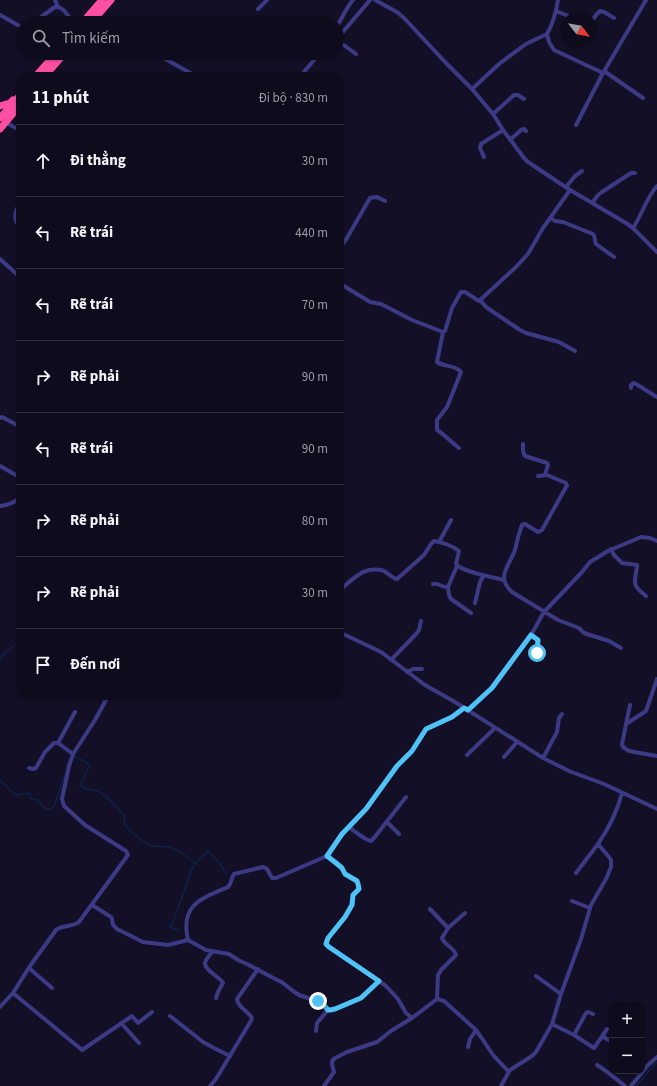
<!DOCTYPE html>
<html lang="vi">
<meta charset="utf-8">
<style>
body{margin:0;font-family:"Source Sans 3",sans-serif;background:#171425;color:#f1f3f6}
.controls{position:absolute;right:12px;bottom:12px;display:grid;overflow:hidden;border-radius:8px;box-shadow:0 1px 3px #0004}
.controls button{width:36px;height:36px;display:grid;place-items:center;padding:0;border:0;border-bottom:1px solid #2e2b3b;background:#0e0b1c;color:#f1f3f6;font:20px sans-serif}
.compass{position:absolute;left:561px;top:12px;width:36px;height:36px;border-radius:50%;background:#0e0b1c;box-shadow:0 1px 3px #0004;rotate:121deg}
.stop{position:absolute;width:12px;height:12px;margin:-9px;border:3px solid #4fc3f7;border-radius:50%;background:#fff}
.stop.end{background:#4fc3f7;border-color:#fff;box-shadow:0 1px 4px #0008}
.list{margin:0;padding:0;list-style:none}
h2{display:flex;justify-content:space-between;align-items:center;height:52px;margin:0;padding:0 16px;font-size:17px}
h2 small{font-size:13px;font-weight:400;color:#9b9ba3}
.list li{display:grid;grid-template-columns:26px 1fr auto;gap:12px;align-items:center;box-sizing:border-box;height:72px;padding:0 16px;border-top:1px solid #2e2b3b}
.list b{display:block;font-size:15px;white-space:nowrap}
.list em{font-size:13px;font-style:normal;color:#9b9ba3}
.icon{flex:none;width:22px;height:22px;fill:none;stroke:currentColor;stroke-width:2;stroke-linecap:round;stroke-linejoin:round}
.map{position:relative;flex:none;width:657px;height:1086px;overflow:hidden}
.search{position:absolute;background:#0e0b1c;box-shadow:0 1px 3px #0004;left:16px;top:16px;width:328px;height:44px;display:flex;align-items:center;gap:10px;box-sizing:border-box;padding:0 14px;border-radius:22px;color:#9b9ba3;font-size:15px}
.panel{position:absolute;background:#0e0b1c;box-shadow:0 1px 3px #0004;left:16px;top:72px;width:328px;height:628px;border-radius:16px}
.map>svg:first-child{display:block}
</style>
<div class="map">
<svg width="657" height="1086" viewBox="0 0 657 1086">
<rect width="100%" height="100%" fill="#130f26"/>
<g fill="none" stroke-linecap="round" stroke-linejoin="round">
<!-- stream -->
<path stroke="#0c2248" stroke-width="1.5" d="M0 658 8 650 21 641
M74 757 75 756 90 765 80 785C86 791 94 789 101 793 110 798 117 808 124 815L125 825 131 832 150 846 169 847 179 851 195 863
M0 780 13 793 17 795 29 793 31 799 38 800 45 809H52C60 798 59 785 66 773
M179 930 170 927 173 922 190 874 195 863 208 851 221 865 226 874
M636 1086 654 1065 657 1062"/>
<!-- street -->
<path stroke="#3d3a85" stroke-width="4" d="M55 0 58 7
M375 0 397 12 404 18 446 63 472 89 493 114 503 130 524 158 528 162 570 190 626 223 633 228 657 252
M558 0C556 12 553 24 547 34L549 42 554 50 603 73
M258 9 267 0
M556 11 573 18
M0 15 23 28
M591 22 596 15 600 11 604 12 614 18
M35 23 41 17 55 7C64 6 68 17 74 23
M337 26C343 17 346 8 353 0
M337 37 342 33 370 0
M338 37 341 43 356 54
M155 53 192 74H197
M604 71 643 98
M303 73 320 53
M472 89 499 64 526 44 547 34
M493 114 514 95H518L524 99
M5 122 21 131
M576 125 603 73 646 0
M510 140 521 130 524 129 526 131
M484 157 480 148 481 144 503 130
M566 187 575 176 582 171
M592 203 598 195 602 192 631 173H635
M551 218 555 221 563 222 593 234C596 237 594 240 596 244L614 257
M19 226C12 217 16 210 21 201
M633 228C642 215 646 198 657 186
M339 249 347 238 370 198 377 197 385 201
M0 259 21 278
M339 283 370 302 381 304 412 320 443 332 445 331 452 308 461 292H465L479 301 516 267 528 254 543 228 570 190
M18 294 21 290
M480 300 486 307 520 330 526 333 559 342 575 351
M443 332 437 362C444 367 456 365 461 372L447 407 437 420V430C445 435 451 442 459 448
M631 388V385L634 383 636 384 657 397
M0 418 2 417 17 425 21 421
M523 444V451L525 456 547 463 548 465 545 475
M0 466 21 478
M538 476 547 475 566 483 567 486 566 487 542 530 538 532 525 524 522 525C519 533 517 541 515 550 510 565 495 577 512 592L558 620 579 628 584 633 609 641 621 648
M0 506C8 505 16 503 21 496
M439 542 451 520
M611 549 614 555 622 563 637 565V567C634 584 632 585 646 596
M433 584C438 582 442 588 448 587L457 566
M448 587 449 595 451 599 471 613
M339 590C343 588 346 585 349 582 360 573 366 568 381 570 387 571 391 578 397 579L424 555 431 544 434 541C442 542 453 546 459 551L456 564C462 572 493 577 504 580
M475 603 480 582 484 575
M339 632 381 652 425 685 455 702 543 758 569 771 604 784 657 809
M531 635 538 640 537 653
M391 660 416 634 419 630 421 621
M407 672 413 669H422
M630 705 622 744 623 747 629 751 657 756
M468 711 491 688 531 635 544 612 582 572 590 562 608 551 641 537 650 538 657 541
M626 724 646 711 657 679
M58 743 75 712
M73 754 95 720 106 700 95 695
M467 755 495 728
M504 757 517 742
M543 758 557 732 559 718 562 714
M387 822 399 834
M349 827C356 832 363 839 371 841L374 838 406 797
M327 856 337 863 342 868 345 874 357 881 359 887V889L353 895 352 905 342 921 328 938 326 941 327 945 386 986 398 999 406 1013 412 1018 437 999 444 1001 476 1030 481 1037 493 1055 509 1072
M576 873 598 844
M572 901 590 908
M92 905 111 917 112 919 113 925 117 929 143 942 168 945 188 940 206 950 229 954 238 960 247 964 283 983 293 991 299 995 320 1002 326 1009 330 1010 335 1009 361 998 379 981
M430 909 448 928
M188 940C180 905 200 899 228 887 232 883 231 878 234 874L263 867 267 869 272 878H276L327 856 342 834 366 809 397 766 412 751 426 729 452 717 464 708
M212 952C210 955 205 960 205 963 204 970 220 977 223 983L218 992 216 998
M29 968 52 988
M536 976 561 994
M13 993 82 1050 132 1016 138 1023 152 1012
M437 999 438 975 441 970 456 955C454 947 445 946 442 938L448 928 465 913
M0 1007 13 993 30 966 56 930C63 925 73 927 79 922L128 855 126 851 85 825 64 806 62 799 69 766 73 754 58 743H54L45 752 36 768 33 769 29 768
M170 1016 203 1042 214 1048 230 1056
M121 1023 139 1043
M552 1024 574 1035 594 1048 607 1029
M316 1031 317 1023 328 1010
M574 1035 586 1013 588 1012 593 1014
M602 1036 612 1042
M468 1047 470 1039 476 1030
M597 1065C607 1071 616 1079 625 1086
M210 1086 216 1079 252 1019C250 1011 238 1009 237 999L258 969
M324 1086 334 1072 332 1064V1061L335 1058 347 1052 377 1042 391 1031 412 1018
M501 1086 510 1070 532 1056 536 1052 552 1024 561 994 581 939 591 905 606 879 611 867V860L609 857 598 844C609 828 617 812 622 793
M631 1086 648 1065 657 1057"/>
<!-- highway -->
<path stroke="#ff4fa3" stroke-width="7" d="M82 23 102 0
M91 23 111 0
M35 77 56 53
M44 77 65 53
M0 106 10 103 13 100
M0 118 21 94
M0 129 21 104"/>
</g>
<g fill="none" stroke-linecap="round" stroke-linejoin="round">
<!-- route -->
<path stroke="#4fc3f7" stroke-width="5" d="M318 1001 322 1003 328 1010H330L335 1009 361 998 379 981 329 947 326 944 328 938 345 917 352 905 353 895 359 889 358 884 357 881 345 874 342 868 336 863 327 856 342 834 366 809 397 766 412 751 426 729 452 717 464 708 468 710 492 688 531 635 538 640 537 653"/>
</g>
</svg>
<div class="controls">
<button>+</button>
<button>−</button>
</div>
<svg class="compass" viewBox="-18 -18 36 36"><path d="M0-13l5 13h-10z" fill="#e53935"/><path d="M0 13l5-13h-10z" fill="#9b9ba3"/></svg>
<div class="stop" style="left:537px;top:653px"></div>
<div class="stop end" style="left:318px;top:1001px"></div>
<div class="search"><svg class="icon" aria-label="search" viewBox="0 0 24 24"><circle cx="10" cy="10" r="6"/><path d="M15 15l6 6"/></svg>Tìm kiếm</div>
<section class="panel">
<h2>11 phút<small>Đi bộ · 830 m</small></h2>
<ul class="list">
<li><svg class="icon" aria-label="ahead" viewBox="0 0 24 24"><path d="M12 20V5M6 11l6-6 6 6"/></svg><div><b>Đi thẳng</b></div><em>30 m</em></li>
<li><svg class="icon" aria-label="left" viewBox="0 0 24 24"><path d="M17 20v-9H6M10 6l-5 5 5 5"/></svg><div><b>Rẽ trái</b></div><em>440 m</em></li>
<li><svg class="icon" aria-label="left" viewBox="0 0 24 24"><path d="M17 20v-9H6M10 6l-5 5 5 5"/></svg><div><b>Rẽ trái</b></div><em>70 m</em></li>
<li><svg class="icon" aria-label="right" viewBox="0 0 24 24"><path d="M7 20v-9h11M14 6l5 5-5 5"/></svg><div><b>Rẽ phải</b></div><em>90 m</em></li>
<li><svg class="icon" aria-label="left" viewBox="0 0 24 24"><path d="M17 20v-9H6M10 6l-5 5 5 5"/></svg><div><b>Rẽ trái</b></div><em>90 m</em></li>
<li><svg class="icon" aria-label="right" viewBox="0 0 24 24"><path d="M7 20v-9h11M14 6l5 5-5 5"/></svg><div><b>Rẽ phải</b></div><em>80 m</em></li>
<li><svg class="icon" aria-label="right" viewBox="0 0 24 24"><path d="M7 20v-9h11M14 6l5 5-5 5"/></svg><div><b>Rẽ phải</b></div><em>30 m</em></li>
<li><svg class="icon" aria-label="arrive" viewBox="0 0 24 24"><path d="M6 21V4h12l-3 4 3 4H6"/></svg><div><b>Đến nơi</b></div></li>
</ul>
</section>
</div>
